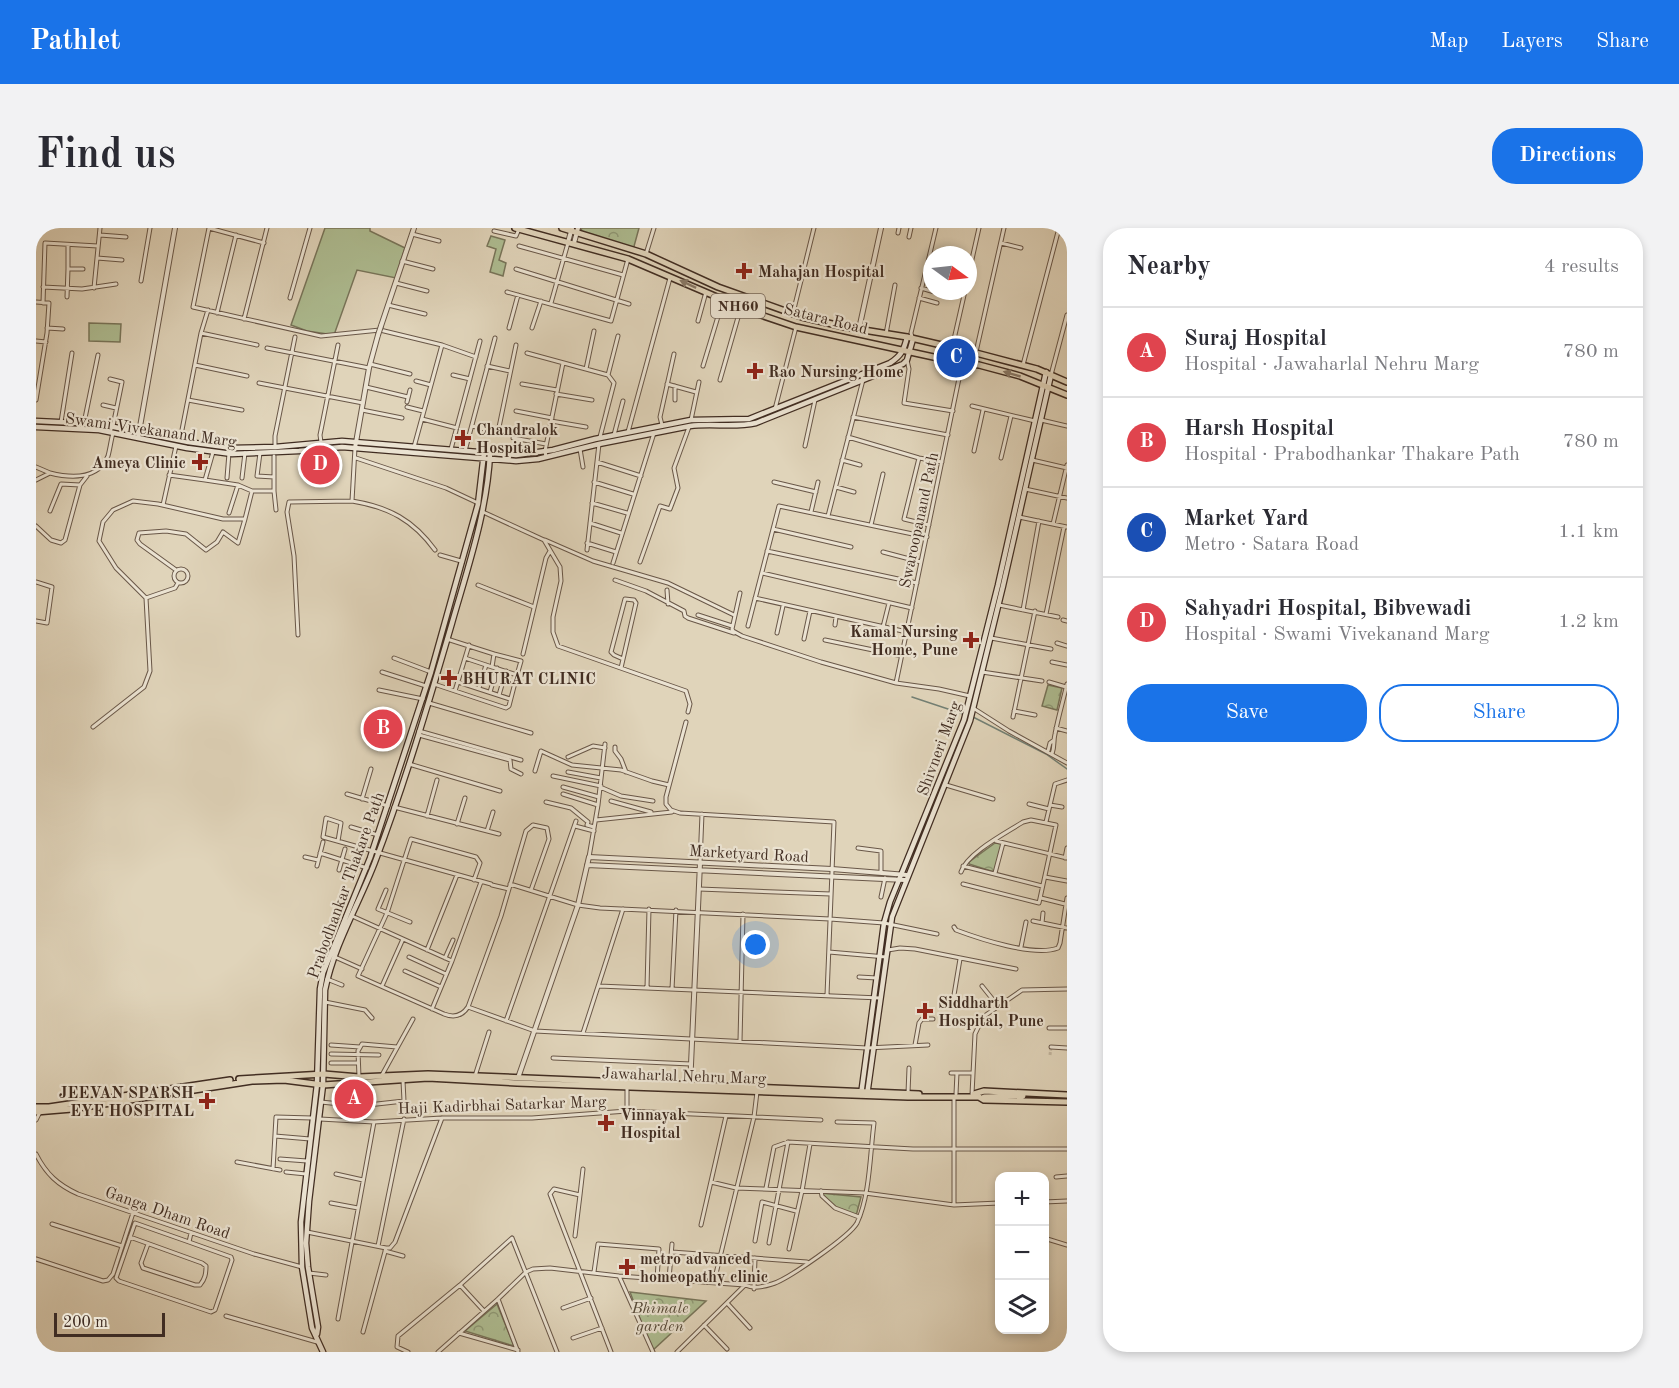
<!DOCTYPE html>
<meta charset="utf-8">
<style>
body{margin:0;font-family:"Old Standard TT",serif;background:#f2f2f3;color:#2b2b33}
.controls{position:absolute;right:18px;bottom:18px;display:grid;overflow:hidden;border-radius:12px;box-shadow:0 3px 9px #0003}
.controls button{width:54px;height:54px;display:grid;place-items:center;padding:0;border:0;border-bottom:2px solid #e1e1e2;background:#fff;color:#2b2b33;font:30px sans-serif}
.compass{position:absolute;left:887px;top:18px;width:54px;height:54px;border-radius:50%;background:#fff;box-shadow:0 3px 9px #0003;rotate:105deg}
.scale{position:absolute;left:18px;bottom:15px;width:111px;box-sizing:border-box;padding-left:6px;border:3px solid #412d22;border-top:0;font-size:16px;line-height:21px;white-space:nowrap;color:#412d22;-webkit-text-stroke:4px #ebe3d2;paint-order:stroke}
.you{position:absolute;left:720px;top:717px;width:21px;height:21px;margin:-15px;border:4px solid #fff;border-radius:50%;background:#1a73e8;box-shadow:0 0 0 9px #1a73e833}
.badge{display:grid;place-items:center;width:39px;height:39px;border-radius:50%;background:#1a73e8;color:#fff;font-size:20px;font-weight:700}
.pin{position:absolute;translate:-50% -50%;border:3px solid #fff;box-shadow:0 2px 6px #0006}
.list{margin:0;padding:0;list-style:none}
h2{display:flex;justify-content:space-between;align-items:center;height:78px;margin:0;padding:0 24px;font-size:26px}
h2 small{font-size:20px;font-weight:400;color:#7c7c81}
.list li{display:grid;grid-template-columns:39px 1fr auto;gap:18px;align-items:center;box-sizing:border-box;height:90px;padding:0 24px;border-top:2px solid #e1e1e2}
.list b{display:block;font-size:22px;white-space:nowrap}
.list p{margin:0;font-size:20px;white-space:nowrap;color:#7c7c81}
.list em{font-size:20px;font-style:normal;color:#7c7c81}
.actions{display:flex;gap:12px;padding:18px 24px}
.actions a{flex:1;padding:14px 0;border:2px solid #1a73e8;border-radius:24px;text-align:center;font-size:21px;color:#1a73e8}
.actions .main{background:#1a73e8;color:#fff}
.icon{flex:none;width:33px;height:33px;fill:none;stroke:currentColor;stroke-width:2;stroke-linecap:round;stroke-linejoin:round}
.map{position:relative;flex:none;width:1031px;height:1124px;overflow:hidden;border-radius:24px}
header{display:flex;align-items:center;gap:36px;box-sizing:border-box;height:84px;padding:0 30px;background:#1a73e8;color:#fff}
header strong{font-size:28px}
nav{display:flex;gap:33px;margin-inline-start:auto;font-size:21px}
.intro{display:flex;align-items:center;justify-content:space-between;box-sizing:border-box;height:144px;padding:0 36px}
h1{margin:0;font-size:42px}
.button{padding:15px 27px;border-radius:24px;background:#1a73e8;color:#fff;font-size:21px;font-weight:700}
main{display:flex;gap:36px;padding:0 36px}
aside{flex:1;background:#fff;border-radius:24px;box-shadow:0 3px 9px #0003}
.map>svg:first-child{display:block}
</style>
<header>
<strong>Pathlet</strong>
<nav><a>Map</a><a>Layers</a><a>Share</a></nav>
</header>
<div class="intro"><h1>Find us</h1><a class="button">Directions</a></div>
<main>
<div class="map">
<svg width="1031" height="1124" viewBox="0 0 1031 1124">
<defs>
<pattern id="forest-crowns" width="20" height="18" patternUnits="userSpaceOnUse" patternTransform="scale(1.5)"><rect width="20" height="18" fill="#aebd92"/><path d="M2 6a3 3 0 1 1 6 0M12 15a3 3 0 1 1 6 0" fill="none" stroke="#8f9a77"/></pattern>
</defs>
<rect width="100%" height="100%" fill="#e0d4ba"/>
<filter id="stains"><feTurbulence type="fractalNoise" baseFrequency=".00333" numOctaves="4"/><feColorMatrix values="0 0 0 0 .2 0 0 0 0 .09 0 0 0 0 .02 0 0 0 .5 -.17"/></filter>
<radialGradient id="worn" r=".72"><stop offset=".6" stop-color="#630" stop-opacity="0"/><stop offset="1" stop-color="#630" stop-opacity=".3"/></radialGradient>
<!-- grass -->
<path fill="#aebd92" stroke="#78755a" stroke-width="1.5" d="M289 0H334V3L369 20 360 50 321 42 298 107 271 103 255 97Z
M455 8 469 12 463 32 470 35 467 48 454 44 460 21 451 18Z
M53 95 85 96 84 114 53 113Z"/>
<!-- forest -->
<path fill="url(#forest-crowns)" stroke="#78755a" stroke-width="1.5" d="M546 0H603L597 22 544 5Z
M1012 457 1026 460 1021 482 1006 478Z
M959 615 966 616 958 644 933 636V634Z
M784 965 825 969 820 988 803 982Z
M594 1064 670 1073 616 1123Z
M461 1076 478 1118 429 1103Z"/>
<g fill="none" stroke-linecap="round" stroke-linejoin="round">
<!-- stream -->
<path stroke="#738075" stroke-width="1.5" d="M876 469 927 486
M937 489 1010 526 1031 541"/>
<!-- minor-tunnel -->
<path stroke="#c0b39c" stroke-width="3" stroke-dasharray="3 1.5" stroke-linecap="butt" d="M1014 827 1015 819"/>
<defs>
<path id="minor" d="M173 0 157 79 285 108 344 102 406 117 440 129
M173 0 228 15
M458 3 480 8 483 1
M862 5 863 0
M376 6 403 13
M64 7 90 9
M873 9 875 0
M965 15 985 20
M483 18 587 47
M610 26 618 0
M61 30 86 32
M366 33 397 41
M32 41V17
M480 41 593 76
M932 49 943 0
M105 53 114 0
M360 55 391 63
M7 59 46 61 80 56
M58 60 64 0
M885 60 902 65
M471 64 575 93 592 31
M31 69 32 41H47
M254 70 274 0
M883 70 901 75
M0 74 13 75 11 105 0 172
M7 75 9 15 62 18
M515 75 532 15
M352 77 389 86
M181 85 200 7
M757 85 778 0
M208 91 231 0
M662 93 670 64
M11 100 27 101
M473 100 482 67
M496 100 505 73
M165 105 221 117
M850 106 859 57
M876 109 875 105 900 0
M0 113 10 114
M231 120 333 140
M916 120 929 63
M940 124 968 0
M491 125 572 147
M871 132 873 141 868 175 917 183
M334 136 374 146
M159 137 211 148
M987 137 1023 0
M451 138 474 143
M667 138 687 72
M550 141 558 103
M417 147 434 151
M1015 147 1031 87
M74 151 86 154 77 198
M684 152 705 79
M380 153 395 157
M223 155 327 175
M486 156 521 162
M631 156 660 164
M639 158V172
M330 159 372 169
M520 166 556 172
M152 172 206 182
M371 174 374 162
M67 177 80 180
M936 178 999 193
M371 179 387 183
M739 181 760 99
M326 182 366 190
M480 183 516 190
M817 189 912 207
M386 191 421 200
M655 192 663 154
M1005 192 1031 198
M515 193 550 199
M25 194 36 125
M48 195 62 127
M626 197 624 189 638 126
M436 198 462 204 480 117
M592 204 634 50
M578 207 587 173
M564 209 578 155 572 147 582 108
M812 209 883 230 906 234
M477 210 510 216
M144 212 165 105 172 82
M285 214 284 207 302 117
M769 218 779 172
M239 219V208L259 109
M378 219 406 117
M319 220 316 273C353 279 377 292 399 322
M415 221 444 113
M544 221 547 239
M429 223 459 110
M938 223 947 182
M177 224 169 252 202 257 216 263
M224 225 221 248 238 249
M510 229 509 223 527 135
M320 230 410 260 442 275
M883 230 868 291 893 297
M965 230 975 188
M806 232 824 237
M996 232 1031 240
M561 234 605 248
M0 239 14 245
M133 247 169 252
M191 250 193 225
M206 250 209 225
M0 252 14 245C34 250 62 252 72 228 74 221 75 212 77 205
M558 254 597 266
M738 254 780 264
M800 259 818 264
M989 261 1031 270
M238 263 240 282
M556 275 591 285
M127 277 140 218
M14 283 25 256 44 257
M447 284 508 312 524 339 525 353 517 389V404L522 418 650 463 654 476 652 484
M775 284 782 254
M193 285 202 257
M792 288 827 152 825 146
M983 289 1031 299
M554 295 585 305
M1017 296 1031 237
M835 297 847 246
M0 298 15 312 25 315 29 312 44 257 51 248
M737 301 815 319
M509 312 557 333 632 355 698 387
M551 315 580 324
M551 322 563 216
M731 323 881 355
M847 324 885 334
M404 327 425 333
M604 334 624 278 634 281 642 260 638 240 653 199
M577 335 618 205
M138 348a7 7 0 1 1 14 0a7 7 0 1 1-14 0Z
M140 342 104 316 101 312 103 305 130 303 150 306 170 322 181 314 187 304 202 315 209 291
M726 345 876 380
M579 352 610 363 648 383 649 388 652 390 698 405
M0 354 16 359 11 395 0 393
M442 357 498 379
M631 362 632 376
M704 365 696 401 697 403 706 408 785 434 860 455 903 461 934 468
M110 370 139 360 142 355
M719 370 871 404
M963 377 1022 389
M987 382 1003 293
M1010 386 1028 299
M662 387 696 398
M1027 392 1031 393
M799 397 800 389
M712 398 743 278 891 309
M847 399 853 375
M741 405 747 378
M262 407 258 328 251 284 253 274 316 273
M955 410 1015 421
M768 411 774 383
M789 412 866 428
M1021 415 1031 418
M458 426 485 433 481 447
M487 426 510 330 514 323
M358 430 395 444
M429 430 450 437
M1016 434 1031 437
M585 440 600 375 598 372 589 371 575 424 578 427 587 431
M346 444 390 458
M946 444 1006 453
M422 454 474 471
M1013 454 1030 459
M860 455 926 136
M398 456 470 480 473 478 481 447 456 439 458 426 411 411
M443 460 450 437 456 439
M343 462 387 471
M419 463 433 417
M454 464 461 440
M463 467 470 443
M393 475 495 505
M937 480 973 503 1031 535
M978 483 999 487
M977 489 999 383
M650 494 630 569V576L635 582 644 585 798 594 791 767
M57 499 108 459 114 443 110 370 80 340 63 313 67 294 77 282 97 273 122 276 187 291H209L216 263H238V228
M1020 500 1031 503
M383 503 485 532
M383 507 474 532 475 541 485 546
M579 519V523L585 531 590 544
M1012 523 1014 515 1018 512
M1016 526C1019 518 1017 514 1019 506 1022 490 1027 473 1031 456
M532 529 557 518 569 520
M373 536 464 563
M499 543 505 523 536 537 585 542 616 553 633 557
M532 544 565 550
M517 548 565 558
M910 557 957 571
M527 559 563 569
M564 559 585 568 617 573
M311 566 352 578
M527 566 562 577
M326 571 335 541
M575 573 615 584
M510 574 535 580 552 594 551 597 558 599
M993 576 1013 581
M1014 577 1026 579
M358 579 463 606
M391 588 401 552
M560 592 636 584
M1010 594 1019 556 1031 552
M421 596 429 570
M539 598 558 603
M315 599 342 607
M451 603 457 584
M302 613 305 595 290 590 287 609 455 656
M960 613 1031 630
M822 620 845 623V644
M284 625 331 640
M269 629 282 632
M553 629 562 577 569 516
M1029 630 1031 620
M664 635 666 586
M281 638 287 614
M927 638 1006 658
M303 642 309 621
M925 644C931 625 970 605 987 594L995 592 1020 597 1003 675 927 656
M959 645 967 615
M1009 649 1031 653
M438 652 444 635 440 629 375 611 351 685 322 748 408 786C418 790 426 788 432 779L465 688 490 603 497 597 511 600 513 611 495 662
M474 656 542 677 564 680 794 691 848 695 901 706
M456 657 473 661
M663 661 795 666
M350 662 342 681 374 694
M845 669 849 650
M1005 670 1029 676
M316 688 416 733
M997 693 1031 700
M1006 695 1007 685
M918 699 920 702C944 711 998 729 1022 720L1024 715 1031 670
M985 719 990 694
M391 722 421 647
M852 722 864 720 879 721 980 741
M793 724 850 729
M299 729 326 741
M373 729 410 746
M409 730 417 712
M369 743 405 759
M823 749 841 750
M291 751 306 757
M346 758 367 711
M563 758 844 770
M946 758 962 778
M611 760 613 681
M636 761 640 682
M917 773 924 731
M289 774 329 782 336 790
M432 779 499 803 831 820 892 817
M396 781 416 733 445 654
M470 793 540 593
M1013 800H1031
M547 805 587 681
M704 813 707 686
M295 817 324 819
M879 817 883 795 886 791H897
M1015 819 1031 820
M295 826 343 827
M517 830 655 836
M295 835H322
M915 845H937
M346 847 377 791
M439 848 453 804
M323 849 322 823 326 816 361 819
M872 865 873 840
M920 866 921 845
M936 866 939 806 947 789 986 762 1031 761
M285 874 323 878 368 873 367 853
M591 883 785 892
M284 891 338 894 406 890H496L591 883V859
M0 892 4 884
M239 908 274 911
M0 926C10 946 22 957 42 966L218 1026 266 1039
M244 931 271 933
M201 934 244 942
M237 941 240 889 276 890
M547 941 544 967 518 961 514 966 575 1124
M250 944 270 946
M300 946 327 952
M1020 949 1031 948
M675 954 700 960 829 965 918 977 963 975
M730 960 738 919 752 914
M785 963 786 968 799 980 823 989
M1008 974 1031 973
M295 975 322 980
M918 977V869
M16 996 86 1018
M665 997 690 888
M271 1004 350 1020
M539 1008 544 967
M94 1009 166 1035 170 1038C170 1046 169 1051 164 1057H159L107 1040 105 1035 112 1016
M1008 1010 1031 1017
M719 1013 726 974 760 983
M153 1014 99 995 80 1050 83 1053 175 1084 179 1082 196 1032 195 1029 153 1014 155 1005
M733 1015 752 914 877 921H1031
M342 1018 368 891
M753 1021 766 963 774 916
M349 1023 367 1028
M636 1024 771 1034
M0 1031 67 1053 72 1052 77 1046 97 985
M558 1044 562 1016 623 1021 621 1051
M273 1045 290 1047
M583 1048 617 1124
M633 1051 636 1016
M678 1054 718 889 721 864
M424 1057 448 1083
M718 1061 719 1030
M462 1071 482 1124
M691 1075 714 1100
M527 1080 555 1070
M190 1088 281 1114
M302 1091 338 894
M668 1097 691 1121
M327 1104 350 1020H354L359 1014 406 890
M423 1105 482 1122
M537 1110 566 1100
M372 1124 361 1119 362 1108 424 1057 476 1010 521 1124
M402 1124 462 1071 490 1044 497 1041 514 1040 583 1048 709 1057C718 1061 726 1059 736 1056 751 1052 814 1008 821 995 834 968 834 925 838 895L801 894
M641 1124 708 1058"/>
<path id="tertiary" d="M532 14 536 0
M538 15 542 0
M345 98 378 0
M823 101 845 0
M102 210 139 0
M319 220 333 140 342 107
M551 637 869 652
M482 850 542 677 553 629 796 641 871 647
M654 859 664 635"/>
<path id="secondary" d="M0 193 63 196 152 214 196 220 239 219 306 213 480 227 517 222 559 211 655 192 713 191 854 135C865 128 868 122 871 109
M0 199 63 202 151 220 196 226 263 223 306 219 480 233 502 231 563 216 654 198C676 195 699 200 720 195L867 136 871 132 877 111
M825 867 848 695 854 674 928 492 962 357 1010 144
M831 867 856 689 934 493 967 358 1015 147
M281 1106 282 1099 272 1039 270 1015 273 973 287 857 289 762C298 717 323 676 339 634 368 558 393 474 416 395 432 339 451 284 454 226
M287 1124 276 1100 266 1039 265 994 281 856 284 761 287 745 334 630 395 444 442 276 448 225"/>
<path id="primary" d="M203 851 288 846 323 849 392 846 883 866
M938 866 948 863 1031 867
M948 869 987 868
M0 879H13L194 852
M0 884 36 881 216 853 248 852 287 857 392 850 481 855 872 869H943L948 872 1031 874"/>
<path id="trunk" d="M479 0 592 31 716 84 760 99 902 130 943 137 984 148 1031 167
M526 0 610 26 682 59 766 89 809 99 871 109 940 125 1001 141 1031 154"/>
</defs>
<!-- minor casing -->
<use href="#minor" stroke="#695748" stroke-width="5"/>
<!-- tertiary casing -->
<use href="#tertiary" stroke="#695748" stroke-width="6"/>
<!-- secondary casing -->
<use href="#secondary" stroke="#412d22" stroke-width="7"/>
<!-- primary casing -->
<use href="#primary" stroke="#412d22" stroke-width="8"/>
<!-- trunk casing -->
<use href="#trunk" stroke="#412d22" stroke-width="8"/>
<!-- minor -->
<use href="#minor" stroke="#ebe3d2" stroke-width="3"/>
<!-- tertiary -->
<use href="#tertiary" stroke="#ebe3d2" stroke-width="4"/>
<!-- secondary -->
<use href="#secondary" stroke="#ebe3d2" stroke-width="4.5"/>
<!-- primary -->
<use href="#primary" stroke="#e0d4ba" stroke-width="5"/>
<!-- trunk -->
<use href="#trunk" stroke="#e0d4ba" stroke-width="5"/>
<defs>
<path id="tertiary-bridge" d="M342 107 345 98"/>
</defs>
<!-- tertiary-bridge casing -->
<use href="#tertiary-bridge" stroke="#695748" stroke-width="6" stroke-linecap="butt"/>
<!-- tertiary-bridge -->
<use href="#tertiary-bridge" stroke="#ebe3d2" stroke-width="4"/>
</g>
<!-- one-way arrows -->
<defs><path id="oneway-solid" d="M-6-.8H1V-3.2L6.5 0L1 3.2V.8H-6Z" transform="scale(1.5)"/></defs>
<g fill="#897866">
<use href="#oneway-solid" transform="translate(652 56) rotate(-155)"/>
<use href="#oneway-solid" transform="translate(976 146) rotate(-164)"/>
</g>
<!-- markers -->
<g fill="#8f2418" stroke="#ebe3d2" stroke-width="2">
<path d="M705 34h6v6h6v6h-6v6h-6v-6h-6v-6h6z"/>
<path d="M716 134h6v6h6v6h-6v6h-6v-6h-6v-6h6z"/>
<path d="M424 201h6v6h6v6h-6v6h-6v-6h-6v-6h6z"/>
<path d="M161 225h6v6h6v6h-6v6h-6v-6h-6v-6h6z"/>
<path d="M932 403h6v6h6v6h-6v6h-6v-6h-6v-6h6z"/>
<path d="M410 441h6v6h6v6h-6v6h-6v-6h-6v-6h6z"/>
<path d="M886 774h6v6h6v6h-6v6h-6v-6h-6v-6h6z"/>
<path d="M168 864h6v6h6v6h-6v6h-6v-6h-6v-6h6z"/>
<path d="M567 886h6v6h6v6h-6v6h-6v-6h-6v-6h6z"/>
<path d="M588 1030h6v6h6v6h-6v6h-6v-6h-6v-6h6z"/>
</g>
<g text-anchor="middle" stroke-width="4.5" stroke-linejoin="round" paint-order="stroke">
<!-- shield labels -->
<rect fill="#ebe3d2" stroke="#746457" stroke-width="1.5" x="675" y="66" width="54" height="24" rx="4.5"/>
<g font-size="15" font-weight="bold" fill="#412d22">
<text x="702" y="83">NH60</text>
</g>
<!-- poi labels -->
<g font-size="16" font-weight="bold" fill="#412d22" stroke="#ebe3d2" text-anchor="start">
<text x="722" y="49">Mahajan Hospital</text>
<text x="732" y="149">Rao Nursing Home</text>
<text x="440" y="207">Chandralok<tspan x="440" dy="18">Hospital</tspan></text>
<text x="150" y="240" text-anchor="end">Ameya Clinic</text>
<text x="922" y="409" text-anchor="end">Kamal Nursing<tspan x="922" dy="18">Home, Pune</tspan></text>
<text x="426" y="456">BHURAT CLINIC</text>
<text x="902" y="780">Siddharth<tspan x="902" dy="18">Hospital, Pune</tspan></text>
<text x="158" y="870" text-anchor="end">JEEVAN SPARSH<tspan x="158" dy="18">EYE HOSPITAL</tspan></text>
<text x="584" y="892">Vinnayak<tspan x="584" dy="18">Hospital</tspan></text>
<text x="604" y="1036">metro advanced<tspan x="604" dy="18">homeopathy clinic</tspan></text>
</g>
<!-- street labels -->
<g font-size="16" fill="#412d22" stroke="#ebe3d2">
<text transform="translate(790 90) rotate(14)" y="6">Satara Road</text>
<text transform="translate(115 201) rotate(8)" y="6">Swami Vivekanand Marg</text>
<text transform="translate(882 292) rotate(-78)" y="6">Swaroopanand Path</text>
<text transform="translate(902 520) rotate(-70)" y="6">Shivneri Marg</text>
<text transform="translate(713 625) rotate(3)" y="6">Marketyard Road</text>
<text transform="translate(309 657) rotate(-70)" y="6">Prabodhankar Thakare Path</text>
<text transform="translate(648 847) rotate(2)" y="6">Jawaharlal Nehru Marg</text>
<text transform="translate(466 876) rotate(-2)" y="6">Haji Kadirbhai Satarkar Marg</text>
<text transform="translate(132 984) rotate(19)" y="6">Ganga Dham Road</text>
</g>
<!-- park labels -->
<g font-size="16" font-style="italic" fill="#574a38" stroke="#ebe3d2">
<text x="624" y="1085">Bhimale<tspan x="624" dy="18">garden</tspan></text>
</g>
</g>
<rect width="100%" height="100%" filter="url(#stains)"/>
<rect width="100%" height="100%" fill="url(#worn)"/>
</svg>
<div class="controls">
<button>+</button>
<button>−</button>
<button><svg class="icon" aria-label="layers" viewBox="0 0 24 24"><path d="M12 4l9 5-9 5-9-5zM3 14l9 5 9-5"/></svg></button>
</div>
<svg class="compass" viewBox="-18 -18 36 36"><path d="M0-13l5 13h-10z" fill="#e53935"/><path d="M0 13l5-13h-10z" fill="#7c7c81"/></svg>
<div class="scale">200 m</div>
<div class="you"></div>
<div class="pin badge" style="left:318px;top:871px;background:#e0444e">A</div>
<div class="pin badge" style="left:347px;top:501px;background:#e0444e">B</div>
<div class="pin badge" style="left:920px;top:130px;background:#1a4fb4">C</div>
<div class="pin badge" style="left:284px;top:237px;background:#e0444e">D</div>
</div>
<aside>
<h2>Nearby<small>4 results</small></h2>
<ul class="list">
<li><span class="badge" style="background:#e0444e">A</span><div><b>Suraj Hospital</b><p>Hospital · Jawaharlal Nehru Marg</p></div><em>780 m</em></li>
<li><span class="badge" style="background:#e0444e">B</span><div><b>Harsh Hospital</b><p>Hospital · Prabodhankar Thakare Path</p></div><em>780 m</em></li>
<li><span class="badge" style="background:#1a4fb4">C</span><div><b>Market Yard</b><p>Metro · Satara Road</p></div><em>1.1 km</em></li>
<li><span class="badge" style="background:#e0444e">D</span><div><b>Sahyadri Hospital, Bibvewadi</b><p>Hospital · Swami Vivekanand Marg</p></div><em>1.2 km</em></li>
</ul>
<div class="actions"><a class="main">Save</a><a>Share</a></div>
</aside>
</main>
